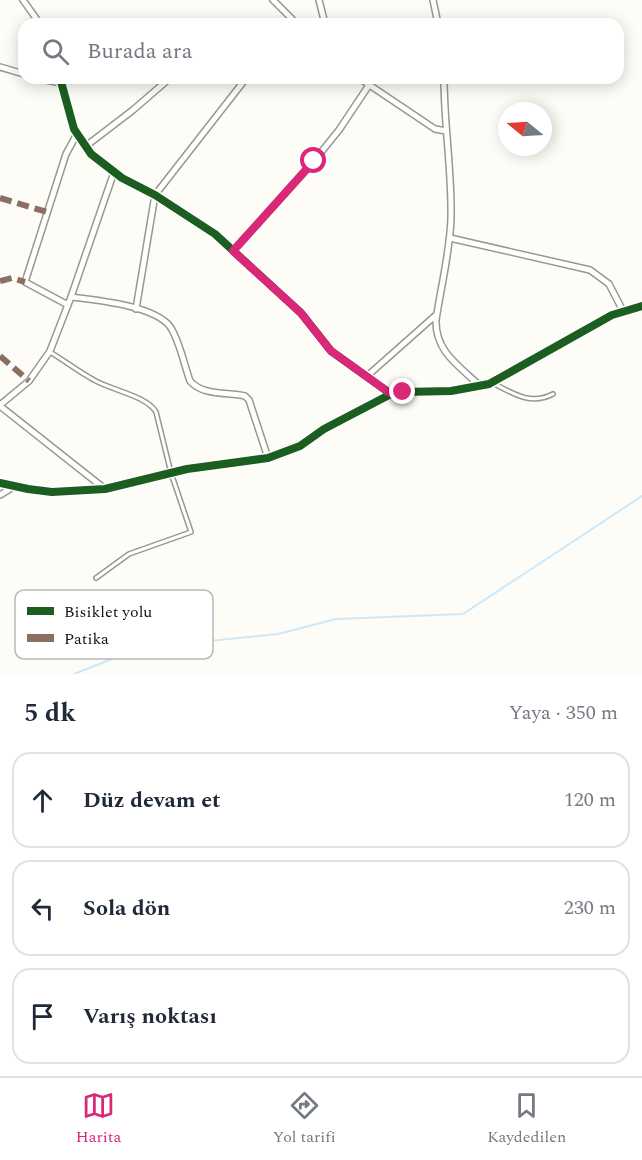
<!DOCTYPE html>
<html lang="tr">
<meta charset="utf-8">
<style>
body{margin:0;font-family:Spectral,serif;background:#f6f6f7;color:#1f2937}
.compass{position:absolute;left:498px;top:102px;width:54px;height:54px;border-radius:50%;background:#fff;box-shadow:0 3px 15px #0003;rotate:288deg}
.stop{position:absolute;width:18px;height:18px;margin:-14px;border:4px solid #db2777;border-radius:50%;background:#fff}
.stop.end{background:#db2777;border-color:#fff;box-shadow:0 2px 6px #0008}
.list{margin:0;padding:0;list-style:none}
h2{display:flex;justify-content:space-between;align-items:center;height:78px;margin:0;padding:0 24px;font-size:26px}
h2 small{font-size:20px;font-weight:400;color:#747a83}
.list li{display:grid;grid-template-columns:39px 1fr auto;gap:18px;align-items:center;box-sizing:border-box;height:96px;margin:0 12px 12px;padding:0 12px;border:2px solid #e0e1e3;border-radius:18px}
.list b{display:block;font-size:22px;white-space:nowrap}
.list em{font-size:20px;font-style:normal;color:#747a83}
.icon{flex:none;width:33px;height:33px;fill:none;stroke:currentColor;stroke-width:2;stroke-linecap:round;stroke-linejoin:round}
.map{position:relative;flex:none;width:642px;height:674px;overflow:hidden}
.search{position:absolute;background:#fff;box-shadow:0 3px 15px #0003;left:18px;right:18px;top:18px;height:66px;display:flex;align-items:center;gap:15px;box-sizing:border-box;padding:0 21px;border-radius:18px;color:#747a83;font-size:22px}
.sheet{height:402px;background:#fff}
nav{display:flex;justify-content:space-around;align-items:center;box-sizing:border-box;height:84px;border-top:2px solid #e0e1e3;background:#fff;font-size:16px;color:#747a83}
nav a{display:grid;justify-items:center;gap:3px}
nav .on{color:#db2777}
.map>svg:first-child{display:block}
</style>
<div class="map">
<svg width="642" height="674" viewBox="0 0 642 674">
<rect width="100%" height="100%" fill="#fdfcf7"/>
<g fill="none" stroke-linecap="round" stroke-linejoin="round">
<!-- stream -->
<path stroke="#cde8f7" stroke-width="2" d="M74 674 140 648 278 634 336 619 463 614 642 496"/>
<defs>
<path id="service" d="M50 352C65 361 79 372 94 380 111 390 147 396 156 412L171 473 191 532 129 554 96 578
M491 382C512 393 530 406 553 394"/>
<path id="minor" d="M23 0 40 24
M273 0 297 24
M319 0 325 24
M433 0 438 24
M0 67 24 74
M36 78 61 83
M60 78 74 129 91 154 122 178 155 195 215 234 301 313 331 351 391 394
M359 78 435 129 446 131
M444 78C444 125 452 171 451 218 450 252 441 286 436 320 435 351 458 365 479 385
M86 146 133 110 170 78
M450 238 590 270 609 284 623 311
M233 251 314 161 339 130 369 85
M71 297C97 300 157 306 171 328 180 343 184 364 190 381 203 396 227 392 245 396L249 400 268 458
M68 305 25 282 66 154 77 134
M136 309 155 195 244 81 248 78
M366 377 436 315
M0 405 29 381 50 351 71 297 114 172
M0 406 105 489
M0 483 28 489 52 492 105 489 187 469 268 458 300 446 324 429 391 394 403 392 451 391 489 384 612 315 642 306
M0 495 13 487"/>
</defs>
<!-- service casing -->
<use href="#service" stroke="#979795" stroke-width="6"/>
<!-- minor casing -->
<use href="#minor" stroke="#979795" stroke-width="8"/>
<!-- service -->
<use href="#service" stroke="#fffffe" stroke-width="3"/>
<!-- minor -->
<use href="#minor" stroke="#fffffe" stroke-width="5"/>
<!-- quiet -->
<path stroke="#8d6e63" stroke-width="6" stroke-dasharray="12 6" stroke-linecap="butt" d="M0 198 47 212
M0 281 12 278 25 282
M0 356 29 381"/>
<defs>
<path id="cycleway" d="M60 78 74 129 91 154 122 178 155 195 215 234 301 313 331 351 391 394
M0 483 28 489 52 492 105 489 187 469 268 458 300 446 324 429 391 394 403 392 451 391 489 384 612 315 642 306"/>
</defs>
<!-- cycleway casing -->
<use href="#cycleway" stroke="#fff" stroke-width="11"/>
<!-- cycleway -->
<use href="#cycleway" stroke="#1b5e20" stroke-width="8"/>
</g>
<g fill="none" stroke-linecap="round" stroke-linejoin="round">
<!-- route -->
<path stroke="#db2777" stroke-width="8" d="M314 161 233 251 301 313 331 351 391 394 403 392"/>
</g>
<!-- legend -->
<rect x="15" y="590" width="198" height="69" rx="9" fill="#fff" stroke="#b8b8b8" stroke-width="1.5"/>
<rect x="27" y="607" width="27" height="8" fill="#1b5e20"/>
<rect x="27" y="634" width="27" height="8" fill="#8d6e63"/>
<g font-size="16" fill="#111">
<text x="64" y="617">Bisiklet yolu</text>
<text x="64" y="644">Patika</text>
</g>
</svg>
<svg class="compass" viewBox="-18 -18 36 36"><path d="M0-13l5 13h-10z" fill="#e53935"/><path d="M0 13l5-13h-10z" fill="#747a83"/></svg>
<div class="stop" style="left:314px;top:161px"></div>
<div class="stop end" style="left:403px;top:392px"></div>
<div class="search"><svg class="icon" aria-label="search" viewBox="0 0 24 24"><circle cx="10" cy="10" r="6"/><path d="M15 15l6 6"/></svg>Burada ara</div>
</div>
<section class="sheet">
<h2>5 dk<small>Yaya · 350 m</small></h2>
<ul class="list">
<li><svg class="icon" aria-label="ahead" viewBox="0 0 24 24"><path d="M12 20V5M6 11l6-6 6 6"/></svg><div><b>Düz devam et</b></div><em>120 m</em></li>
<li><svg class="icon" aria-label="left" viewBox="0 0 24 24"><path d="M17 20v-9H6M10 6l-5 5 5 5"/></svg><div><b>Sola dön</b></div><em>230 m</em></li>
<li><svg class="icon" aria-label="arrive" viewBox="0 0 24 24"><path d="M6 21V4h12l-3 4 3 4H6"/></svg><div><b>Varış noktası</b></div></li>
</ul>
</section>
<nav>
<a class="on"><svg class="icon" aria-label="map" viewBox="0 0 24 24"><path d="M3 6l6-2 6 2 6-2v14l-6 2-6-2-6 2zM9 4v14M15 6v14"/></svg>Harita</a>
<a><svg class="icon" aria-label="directions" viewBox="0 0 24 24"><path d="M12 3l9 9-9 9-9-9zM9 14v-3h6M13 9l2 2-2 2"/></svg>Yol tarifi</a>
<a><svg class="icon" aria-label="saved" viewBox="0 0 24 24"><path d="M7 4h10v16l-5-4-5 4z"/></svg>Kaydedilen</a>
</nav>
